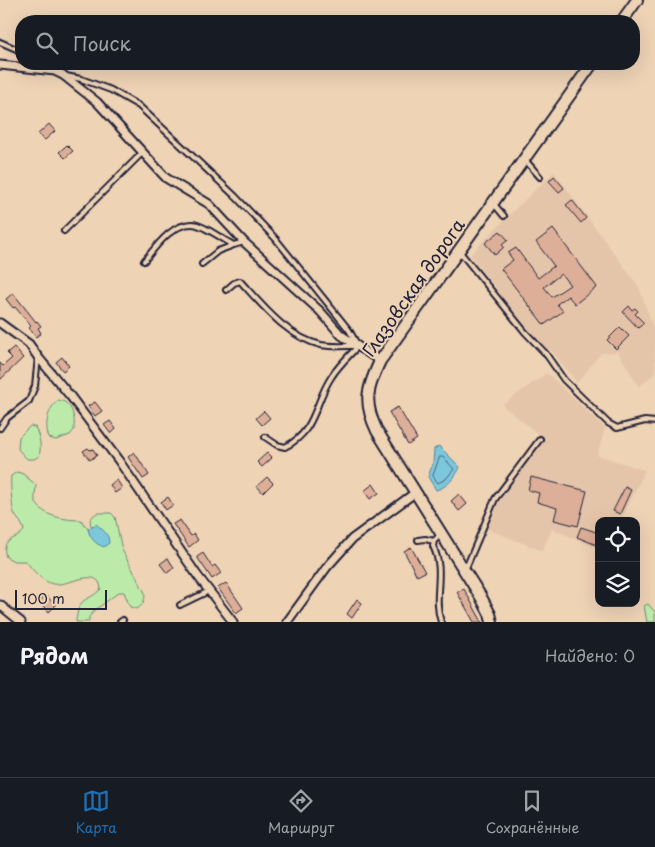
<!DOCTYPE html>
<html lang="ru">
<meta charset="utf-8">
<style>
body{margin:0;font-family:"Playpen Sans",sans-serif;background:#20242c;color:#f1f3f6}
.controls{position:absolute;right:15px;bottom:15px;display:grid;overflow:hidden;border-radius:10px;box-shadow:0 5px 20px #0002}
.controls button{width:45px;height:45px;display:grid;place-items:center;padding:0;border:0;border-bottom:1px solid #363941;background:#171b24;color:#f1f3f6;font:25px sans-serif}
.scale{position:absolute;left:15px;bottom:12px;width:92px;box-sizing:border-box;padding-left:5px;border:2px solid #22223b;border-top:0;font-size:14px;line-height:18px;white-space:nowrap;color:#22223b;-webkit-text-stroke:4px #eed3b5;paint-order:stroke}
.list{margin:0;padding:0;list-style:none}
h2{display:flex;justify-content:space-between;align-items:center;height:65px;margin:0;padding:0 20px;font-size:21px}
h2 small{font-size:16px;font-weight:400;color:#9ea1a6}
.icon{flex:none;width:28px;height:28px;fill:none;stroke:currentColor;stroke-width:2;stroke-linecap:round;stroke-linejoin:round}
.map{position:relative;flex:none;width:655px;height:622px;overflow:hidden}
.search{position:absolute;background:#171b24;box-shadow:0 5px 20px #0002;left:15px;right:15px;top:15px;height:55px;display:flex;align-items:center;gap:12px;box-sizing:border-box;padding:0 18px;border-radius:20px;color:#9ea1a6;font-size:19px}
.sheet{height:155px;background:#171b24}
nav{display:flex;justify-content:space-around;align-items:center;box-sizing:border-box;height:70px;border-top:1px solid #363941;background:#171b24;font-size:14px;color:#9ea1a6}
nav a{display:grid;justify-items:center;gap:2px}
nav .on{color:#1f6fb2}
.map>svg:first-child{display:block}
</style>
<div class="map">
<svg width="655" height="622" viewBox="0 0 655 622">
<rect width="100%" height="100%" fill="#eed3b5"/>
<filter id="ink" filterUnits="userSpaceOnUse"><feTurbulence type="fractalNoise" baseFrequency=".02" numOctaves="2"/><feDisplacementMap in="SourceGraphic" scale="10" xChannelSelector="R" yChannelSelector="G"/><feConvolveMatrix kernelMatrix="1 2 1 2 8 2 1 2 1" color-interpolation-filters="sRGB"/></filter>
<g filter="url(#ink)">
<!-- built -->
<path fill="#e5c5aa" d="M554 172 639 287 655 333V373L639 387 618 352 601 353 577 383 551 350 547 352 536 342 470 255 506 218Z
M547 373 605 428 597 455 645 470 621 521H599V549L552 529 542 551 485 528 496 504 543 438 502 405Z"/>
<!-- green -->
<path fill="#bceba9" stroke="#6f8672" d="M59 400C73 403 75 418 74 430L70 435 56 440 49 438C44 425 48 407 59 400Z
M30 426 35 427C39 436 42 445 39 456L34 459H27L18 449 19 437Z
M17 472 23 474 36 485C36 490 34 496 35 500 41 517 66 520 81 520L88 529 90 535 97 525 91 526 90 520 93 516 97 513H111L115 517 122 550 145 593C145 601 143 605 137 609L130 607 124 592H119L95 610 89 617V622H76C79 594 86 604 101 589 99 565 67 587 53 584 42 582 32 569 26 561H14L6 557C0 536 17 542 24 530 22 522 17 519 14 513 12 509 10 481 11 476Z
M648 604 655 612V622H647L644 606Z"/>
<!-- water -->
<path fill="#7dc7dd" stroke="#59859c" d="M439 446 460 467C456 477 446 488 436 490L428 477 433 463 434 449Z
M96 524C103 530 109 534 109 543L104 547C95 544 90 538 88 529Z"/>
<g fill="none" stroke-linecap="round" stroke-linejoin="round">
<!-- shore -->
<path stroke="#46647c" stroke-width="1" d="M440 457H443L454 469 446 479 438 483 433 476Z"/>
</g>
<!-- building -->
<path fill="#ddaf98" stroke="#22223b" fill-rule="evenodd" d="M49 124 55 131 45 140 38 134Z
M67 145 73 151 65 158 59 152Z
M554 176 564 188 559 192 549 181Z
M572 200 586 218 581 223 566 205Z
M553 229 597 287 575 304 568 296 557 304 563 311 544 325 501 269 513 260 508 253 516 248 538 278 554 266 536 242ZM561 274 570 285 552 297 544 287Z
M500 231 508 240 502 245 504 247 495 255 485 243Z
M13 293 36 322 37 321 41 326 38 328 41 333 36 337 29 328 31 326 15 307 13 308 6 299Z
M629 306 632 310 635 308 638 311 635 314 644 323 638 328 623 312Z
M620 327 629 336 616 349 607 340Z
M14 347 23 358 0 380V363L3 366 12 358 7 353Z
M62 357 69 366 63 371 56 362Z
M95 402 102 411 95 416 88 406Z
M398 407 417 439 408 445 389 412Z
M264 411 270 418 262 425 256 418Z
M110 421 116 429 111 434 104 425Z
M88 448 90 450 93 449 97 455 90 460 83 451Z
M134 452 149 475 143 479 128 457Z
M267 453 272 458 262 467 257 462Z
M267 477 273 483 263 493 257 486Z
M531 477 587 491 578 526 554 520 557 508 537 502 539 493 528 490Z
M117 480 122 488 115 493 110 485Z
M373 484 379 493 370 499 364 491Z
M625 487 631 490 620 514 613 511Z
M459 494 467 504 459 511 451 501Z
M168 497 173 505 166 510 161 502Z
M180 520 191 536 194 534 198 540 189 547 173 524Z
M581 527 599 533V546L577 537Z
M411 547 425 572 417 576 404 551Z
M203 553 212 567 215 565 221 573 212 579 197 557Z
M168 558 174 568 167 573 160 564Z
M226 583 243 608 236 613 218 588Z
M464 589 482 622H474L457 592Z
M45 595 56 605 49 612 39 602Z
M357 599 362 603 352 618 347 614Z"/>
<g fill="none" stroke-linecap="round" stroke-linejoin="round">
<defs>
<path id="lane" d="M0 42 21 51
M66 76 81 79 111 90 139 106 235 196 275 238 349 330 357 344
M526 161 540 177
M493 203 504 216
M64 231 142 153
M460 252 525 332 546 354 564 380 608 423 617 428 645 421 655 422
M144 261C156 247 171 224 192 224 203 224 223 240 234 245L244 242
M202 264 218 251 234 245
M226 290 234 283 240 281C263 306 287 337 321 345 332 347 345 346 356 346
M0 428 7 418 29 401 35 386 38 357
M265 437 277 445 285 447C317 431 314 402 332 376 339 365 349 356 358 346
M440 535 434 541 433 546C446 573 432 595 441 622
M418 540 425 539 434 541
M466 568 495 499 540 439
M180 605 209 591
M120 622 123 620"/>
<path id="street" d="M0 65 55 71 63 75 97 102 166 178 209 204 244 242 320 311 341 335 380 361
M0 323 29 344 38 357 71 397 119 461 197 575 233 622
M0 605 21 622
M287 622 327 567 352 539 416 492"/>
<path id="secondary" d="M622 21 637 0
M492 622 490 614 481 597 377 431C363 402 367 389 380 361L592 64"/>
</defs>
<!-- lane casing -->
<use href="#lane" stroke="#22223b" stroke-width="8"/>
<!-- street casing -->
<use href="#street" stroke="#22223b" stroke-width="11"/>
<!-- secondary casing -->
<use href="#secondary" stroke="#22223b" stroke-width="14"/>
<!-- lane -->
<use href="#lane" stroke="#eed3b5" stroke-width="4"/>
<!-- street -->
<use href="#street" stroke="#eed3b5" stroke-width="7"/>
<!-- secondary -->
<use href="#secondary" stroke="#eed3b5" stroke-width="10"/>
</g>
</g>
<g text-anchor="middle" stroke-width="4" stroke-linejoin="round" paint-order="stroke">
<!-- street labels -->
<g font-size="18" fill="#22223b" stroke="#eed3b5">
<text transform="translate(414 288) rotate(-55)" y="6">Глазовская дорога</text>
</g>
</g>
</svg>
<div class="controls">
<button><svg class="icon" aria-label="locate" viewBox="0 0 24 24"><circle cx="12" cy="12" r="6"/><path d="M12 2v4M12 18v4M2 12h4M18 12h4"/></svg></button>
<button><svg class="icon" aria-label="layers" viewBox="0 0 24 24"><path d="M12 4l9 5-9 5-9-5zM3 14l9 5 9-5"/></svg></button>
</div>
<div class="scale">100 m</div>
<div class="search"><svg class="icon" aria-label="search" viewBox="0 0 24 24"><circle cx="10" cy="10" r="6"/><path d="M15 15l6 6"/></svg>Поиск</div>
</div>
<section class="sheet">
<h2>Рядом<small>Найдено: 0</small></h2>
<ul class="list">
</ul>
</section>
<nav>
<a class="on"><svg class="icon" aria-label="map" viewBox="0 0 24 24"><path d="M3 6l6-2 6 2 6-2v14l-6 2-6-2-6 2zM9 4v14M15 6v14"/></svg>Карта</a>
<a><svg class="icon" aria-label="directions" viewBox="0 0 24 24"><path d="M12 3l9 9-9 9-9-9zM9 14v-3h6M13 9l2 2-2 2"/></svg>Маршрут</a>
<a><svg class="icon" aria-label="saved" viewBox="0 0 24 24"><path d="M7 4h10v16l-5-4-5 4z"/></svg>Сохранённые</a>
</nav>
